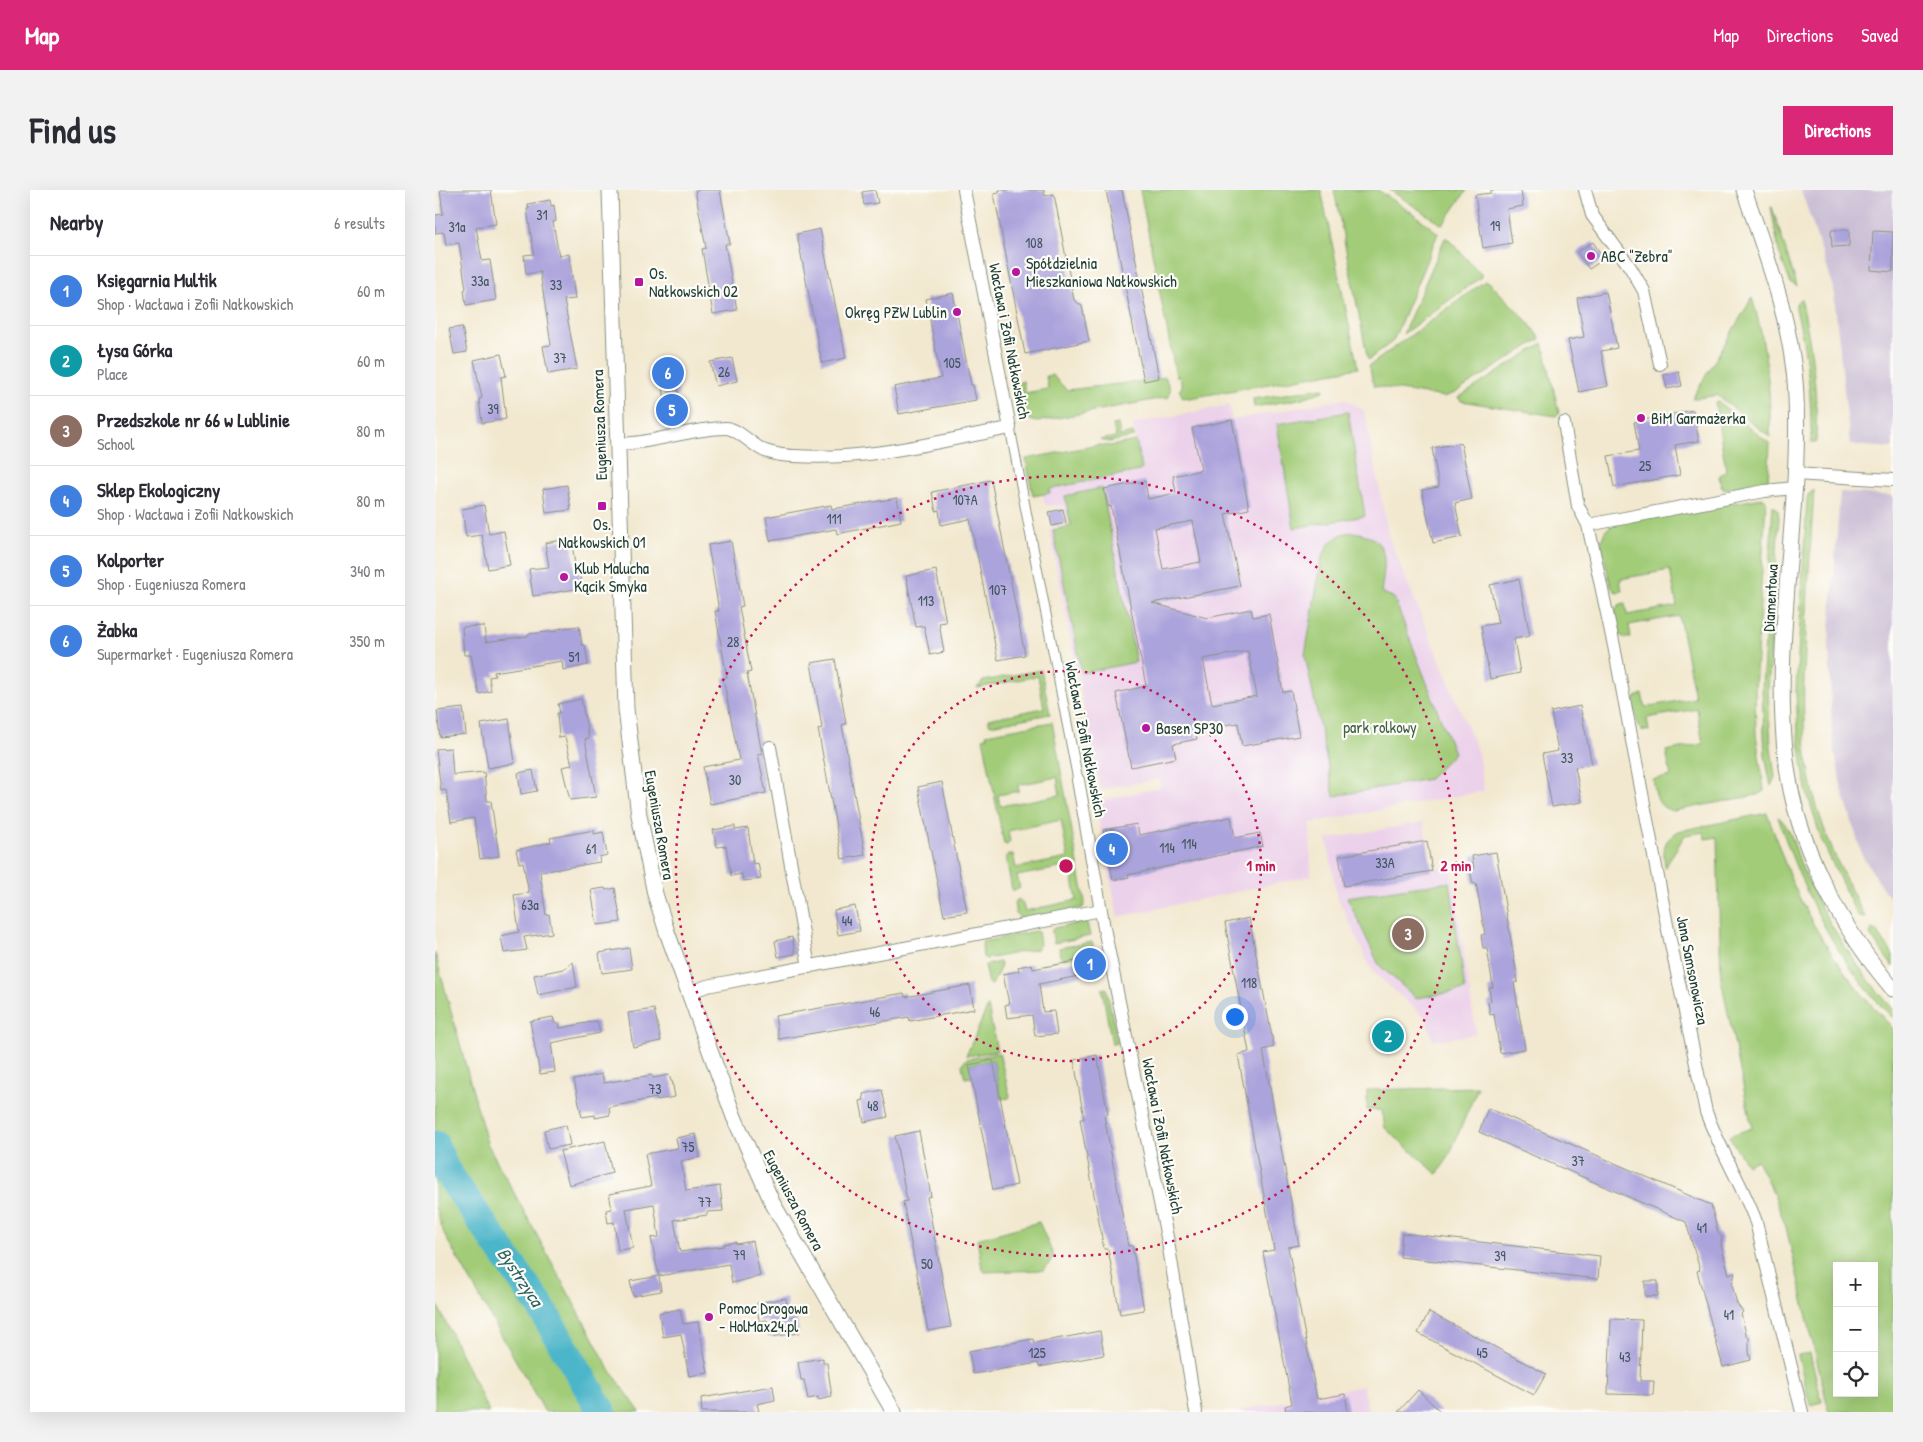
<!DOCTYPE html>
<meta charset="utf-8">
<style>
body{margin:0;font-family:"Patrick Hand",sans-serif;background:#f2f2f3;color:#2b2b33}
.controls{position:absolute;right:15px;bottom:15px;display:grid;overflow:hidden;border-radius:0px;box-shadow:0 5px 20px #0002}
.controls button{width:45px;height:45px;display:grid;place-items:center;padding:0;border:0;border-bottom:1px solid #e1e1e2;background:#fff;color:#2b2b33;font:25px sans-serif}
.you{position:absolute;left:799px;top:826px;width:18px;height:18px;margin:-12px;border:4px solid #fff;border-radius:50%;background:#1a73e8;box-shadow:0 0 0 8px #1a73e833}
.badge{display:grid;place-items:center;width:32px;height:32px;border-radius:50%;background:#db2777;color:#fff;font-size:16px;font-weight:700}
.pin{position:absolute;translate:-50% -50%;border:2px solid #fff;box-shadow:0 1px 5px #0006}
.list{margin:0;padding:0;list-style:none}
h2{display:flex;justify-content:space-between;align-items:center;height:65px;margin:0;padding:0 20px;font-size:21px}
h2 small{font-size:16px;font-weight:400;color:#7c7c81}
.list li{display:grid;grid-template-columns:32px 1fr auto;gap:15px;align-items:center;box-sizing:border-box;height:70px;padding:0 20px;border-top:1px solid #e1e1e2}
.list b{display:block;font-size:19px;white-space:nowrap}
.list p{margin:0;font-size:16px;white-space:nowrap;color:#7c7c81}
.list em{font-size:16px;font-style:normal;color:#7c7c81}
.icon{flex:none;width:28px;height:28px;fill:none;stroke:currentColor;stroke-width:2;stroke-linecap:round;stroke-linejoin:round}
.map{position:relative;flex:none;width:1458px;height:1222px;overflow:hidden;border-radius:0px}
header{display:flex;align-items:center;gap:30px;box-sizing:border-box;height:70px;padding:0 25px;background:#db2777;color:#fff}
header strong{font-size:24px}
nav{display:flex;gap:28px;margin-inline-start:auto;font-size:18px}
.intro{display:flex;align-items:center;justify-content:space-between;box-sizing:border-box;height:120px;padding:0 30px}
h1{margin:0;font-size:35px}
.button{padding:12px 22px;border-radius:0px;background:#db2777;color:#fff;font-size:18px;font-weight:700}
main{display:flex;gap:30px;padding:0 30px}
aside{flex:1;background:#fff;border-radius:0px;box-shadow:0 5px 20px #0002}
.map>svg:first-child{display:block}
</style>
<header>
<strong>Map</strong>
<nav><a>Map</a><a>Directions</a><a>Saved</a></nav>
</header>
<div class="intro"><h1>Find us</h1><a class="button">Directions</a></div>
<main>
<aside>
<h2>Nearby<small>6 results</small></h2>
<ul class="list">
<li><span class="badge" style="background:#3f7fe0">1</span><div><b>Księgarnia Multik</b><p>Shop · Wacława i Zofii Nałkowskich</p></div><em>60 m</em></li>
<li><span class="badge" style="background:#0f9aa8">2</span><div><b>Łysa Górka</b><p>Place</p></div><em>60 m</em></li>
<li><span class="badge" style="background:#8d6e63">3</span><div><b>Przedszkole nr 66 w Lublinie</b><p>School</p></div><em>80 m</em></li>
<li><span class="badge" style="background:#3f7fe0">4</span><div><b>Sklep Ekologiczny</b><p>Shop · Wacława i Zofii Nałkowskich</p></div><em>80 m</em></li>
<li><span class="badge" style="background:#3f7fe0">5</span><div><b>Kolporter</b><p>Shop · Eugeniusza Romera</p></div><em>340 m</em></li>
<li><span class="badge" style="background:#3f7fe0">6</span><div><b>Żabka</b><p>Supermarket · Eugeniusza Romera</p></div><em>350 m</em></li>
</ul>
</aside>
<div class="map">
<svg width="1458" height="1222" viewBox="0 0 1458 1222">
<rect width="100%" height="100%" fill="#fdfcf7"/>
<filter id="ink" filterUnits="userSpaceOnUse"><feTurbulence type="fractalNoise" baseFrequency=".02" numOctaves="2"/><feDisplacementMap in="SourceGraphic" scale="10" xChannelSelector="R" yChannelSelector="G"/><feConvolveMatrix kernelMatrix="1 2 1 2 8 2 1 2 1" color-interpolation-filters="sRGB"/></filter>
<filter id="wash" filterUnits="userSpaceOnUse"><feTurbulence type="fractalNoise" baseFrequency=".0096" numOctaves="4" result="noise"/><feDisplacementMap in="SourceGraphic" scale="20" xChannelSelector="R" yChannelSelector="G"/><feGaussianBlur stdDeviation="1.12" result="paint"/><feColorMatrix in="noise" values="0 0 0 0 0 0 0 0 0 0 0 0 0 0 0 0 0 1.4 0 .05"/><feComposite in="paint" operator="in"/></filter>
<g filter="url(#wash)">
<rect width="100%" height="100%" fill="#f2e8cf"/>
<!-- built -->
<path fill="#ecd1ea" d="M909 209 929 220 954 348 1043 563 1049 601 875 633 876 686 683 727 660 612 726 597 724 589 665 599 614 339 634 335 630 316 610 315 600 267 663 255 675 256 701 252 698 234 794 215 797 230Z
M989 632 996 679 1016 676 1041 844 998 851 991 828 937 781 902 706 892 649Z
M928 1196 933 1222H797Z"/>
<!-- industrial -->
<path fill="#cbbfd5" d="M1366 0H1458V258L1415 255 1398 95Z
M1405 302 1458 306V711L1448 699 1427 665 1406 596 1397 544 1394 453Z"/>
<!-- green -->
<path fill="#a2cc78" stroke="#608456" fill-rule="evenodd" d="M705 0H886L923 178 755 208 748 207 744 200 747 198 745 187 741 186Z
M899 0H943L979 24 1003 43 958 151 933 170Z
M955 0H1032L1009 33 1006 34Z
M1336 17H1337L1362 96 1355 92 1344 62Z
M1010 48H1012L1046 84V87L968 144Z
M1050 91 1054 92 1093 132 1105 149 1020 203 1009 207 939 196 934 176Z
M1317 108C1331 153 1336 200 1335 247L1282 205 1257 209Z
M1366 108C1377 156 1383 204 1381 253H1376C1377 207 1372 162 1361 119V113Z
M1108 153 1124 223 1121 226 1026 211 1023 208Z
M617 185 632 200 709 191 730 187 735 199 734 207 601 232 590 228 583 193 588 191 590 203 613 199 611 186Z
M888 198 889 201 864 209 819 217 818 209Z
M1282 211 1335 254 1333 292 1288 299 1286 296 1284 286 1291 280 1280 213Z
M913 222 930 326 859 338 842 234Z
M683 234 685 246 698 243 699 247 674 252 665 250 681 247 678 235Z
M168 242H173L169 275 166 273C166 264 163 250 168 242Z
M701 251 707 279 704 281 614 299 615 303 598 306 591 269 663 255 675 256Z
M667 298 701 472 647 483 618 340 636 336 630 306Z
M1379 300C1376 347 1373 393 1371 440 1368 502 1365 551 1381 613 1392 653 1411 691 1430 727L1423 726 1420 721 1386 649 1371 599 1363 542 1361 501 1372 310 1373 305Z
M1328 308 1331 310 1320 500 1321 544 1329 601 1322 605 1238 621C1221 617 1221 605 1218 590L1236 586 1231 561 1268 554 1262 519 1212 528 1214 541 1206 540 1203 536 1198 514 1201 507 1207 504 1210 517 1260 508 1244 426 1194 435 1196 448H1190L1185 445 1180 423 1181 418 1190 413 1192 425 1242 416 1235 380 1185 389 1187 401 1181 402 1176 397 1166 352 1170 341 1178 334Z
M1338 315 1343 321 1344 328 1333 502 1336 558 1340 587 1336 596 1330 565 1327 501Z
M917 342C955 346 951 371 946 402L959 408 1019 563 994 589 899 606 870 465 887 367 895 352 907 344Z
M606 480 615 524 555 535 553 529 609 518 603 486 542 498 548 491Z
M617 532 650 712 648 718 587 729 581 724 579 713 583 709 587 712 590 721 642 710 635 676 582 686 585 698 581 700H577L571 667 572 665H578L581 678 633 668 626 630 573 641 575 652 572 655 569 654 548 548 552 547 551 544ZM622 587 625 605 565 616 563 605 584 601 583 595Z
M1332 623C1340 644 1346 664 1354 684 1377 741 1415 795 1458 838V1222H1394L1351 1037 1340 1007 1322 970 1312 975 1294 946 1317 938 1286 789 1282 647 1270 649 1269 642 1250 645 1230 677C1228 659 1227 651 1244 641ZM1402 1076H1439V1203H1402Z
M1343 627C1356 634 1362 668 1369 682 1391 732 1421 778 1458 819V828C1402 773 1367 701 1343 627Z
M1015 692 1030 800 981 808 944 775 912 707Z
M652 732 655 746 619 753 617 742 618 738Z
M1437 739 1442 741 1458 765V777L1435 745Z
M599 741 603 742 605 754 602 759 551 769 548 767 547 752Z
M657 752 658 756 655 764 628 769 625 766 624 758Z
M0 763 52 953 174 1178 205 1222H110L10 1046 0 1017Z
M565 772 566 776 557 795 554 794 550 775Z
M671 798 683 853 677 854 667 799Z
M553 816 562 861 531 866Z
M564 863 575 906 574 908 566 909 558 870 535 875 537 887 530 888 527 876 529 871 533 869Z
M1043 897 1013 968 1002 984 950 938 947 920H932V900Z
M604 1032 619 1067 609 1080 550 1082 547 1079 542 1049Z
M0 1110 54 1222H0Z
M1375 1163 1387 1212 1375 1215 1363 1165Z"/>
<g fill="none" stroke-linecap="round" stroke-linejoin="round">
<!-- river -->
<path stroke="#4bb5c9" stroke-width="29" d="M0 955 10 979 105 1116 167 1222"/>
</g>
<g id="blocks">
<!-- building -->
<path fill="#aba3dc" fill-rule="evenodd" d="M5 0H56L61 34 41 37 47 71 55 70 61 110 31 115 29 100 31 99 24 53 11 55 9 42 0 43V25L8 24Z
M260 0H285L295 54H290L302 120 278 124 267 59 271 58Z
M440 0 443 13 429 15 427 2Z
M564 0H609L610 6 619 4 639 110 647 116 654 151 590 164 559 4 564 3Z
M671 0H687L724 188 709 191Z
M1056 0H1086L1088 16 1072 19 1077 53 1048 58 1040 5 1056 3Z
M115 10 116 16 119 15 121 31 118 32 124 66 134 64 140 109 129 110 142 179 113 184 108 156 116 155 105 82 91 84 89 65 99 64 92 19H94L93 14Z
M385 39 411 168 387 173 362 44Z
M1396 40H1414V56L1397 57Z
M1438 41 1458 42V82L1436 80Z
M1158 52 1169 69 1154 79 1142 62Z
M1171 102 1182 158 1166 161 1173 196 1144 202 1133 150 1149 147 1142 108Z
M518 103 536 195H538L541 210 464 224 459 197 506 188 491 109Z
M27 137 32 162 19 164 14 139Z
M66 164 71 186 66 187 71 229 47 233 44 209 47 208 39 170Z
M297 168 302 191 281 196 275 172Z
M238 173 244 206 230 209 224 176Z
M1244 182 1247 196 1232 199 1229 185Z
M1258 220 1264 251 1240 255 1245 285 1179 297 1173 266 1204 261 1199 232Z
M797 230 814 319 790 324 805 396 717 413 772 428 816 419 818 427 834 424 848 502 856 501 864 546 807 556 803 533 760 540 762 549 738 554 741 568 696 577 681 503 711 496 676 316 673 317 669 299 710 291 713 309 741 303 738 286 766 280 757 238ZM758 331 766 372 728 379 720 338ZM813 461 822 506 777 514 768 469Z
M1026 253 1037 309 1020 313 1027 347 998 353 987 300 1004 297 997 258Z
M556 290 590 465 563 470 535 329 506 335 504 320 501 321 497 302Z
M132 295 136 320 111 323 108 299Z
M462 308 466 331 402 344 401 339 335 351 331 327 396 315 397 319Z
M49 315 54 344 69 341 75 375 53 379 47 345 31 347 27 319Z
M628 319 631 333 617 336 614 322Z
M133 349 134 355 137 354 141 382 144 381 147 398 98 406 94 379 114 377 110 353Z
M296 351 308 416 304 417 316 482 312 483 327 564H323L331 603 275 614 268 577 304 570 288 488 292 487 280 421H284L273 355Z
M501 380 511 432 504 433 509 462 495 465 489 436 481 437 471 386Z
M1084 389 1095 446 1079 449 1085 483 1055 489 1046 436 1063 433 1055 395Z
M49 436 51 452 93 446V444L122 441V439L144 436 147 455H150L153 475 128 480 127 471 59 482 60 486 54 487 56 501 44 504 36 465H29L27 437Z
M400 469 411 534 407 535 430 665 407 669 383 539 387 538 376 473Z
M146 509 154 548 150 549 161 607 135 610 127 577 137 575 130 547 124 548 122 523H125L123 514Z
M1145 516 1157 574 1140 577 1147 612 1117 617 1107 564 1123 561 1116 522Z
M28 518 31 544 5 547 2 521Z
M74 529 80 573 53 578 46 534Z
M16 558 18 585 49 582 52 611H56L64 666 45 669 39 628 16 632 11 600 6 601 1 559Z
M98 580 102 601 86 604 83 583Z
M507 592 532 722 509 726 483 597Z
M796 627 800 648 825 643 828 656 693 685 694 687 678 690 668 640 702 634 704 645Z
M300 636V640L313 638 318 674 323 673 326 689 308 691 307 684 296 686 291 656 282 657 278 640Z
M159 640V644L168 642 172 665 164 667 165 672 105 682 111 725 114 724 117 743 89 747 92 760 69 763 66 746 84 742 79 705 94 703 88 672 84 673 81 660 116 652 115 648Z
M992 651 997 681 909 696 904 666Z
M1061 662 1083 792 1079 793 1090 859 1065 863 1059 824 1055 825 1053 812 1056 811 1054 798 1058 797 1052 758H1048L1046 745 1050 744 1041 693 1038 694 1035 680H1039L1037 666Z
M170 698 171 700 180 698 186 732 162 735 156 700Z
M420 716 425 741 403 745 399 720Z
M814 728 839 857 828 860 864 1055 853 1057 882 1209 910 1204 913 1222H851L850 1216 857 1214 828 1062 839 1060 803 865 814 862 790 733Z
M357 747 360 764 343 767 340 751Z
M194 758 197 779 167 783 164 763Z
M652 769 654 784 604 794 608 822 619 821 622 844 600 846 597 825 572 828 570 815 574 814 568 784 584 781 583 777 597 774 598 779Z
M138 772 142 797 103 805 99 785 128 779Z
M535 795 539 819 475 831 474 827 344 849 340 826 469 803 470 807Z
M219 819 226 851 198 857 193 823Z
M118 827 120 834 124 833 125 838 162 831 165 843 116 853 120 882 105 884 95 831Z
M662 865 673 924 669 925 693 1056 697 1055 709 1120 685 1124 673 1059H669L645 929H649L639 870Z
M558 870 582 995 558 1000 534 875Z
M167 884 169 893 217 885 218 888 234 885 236 891H237L240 907 221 910V908L174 917 175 925 160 928V925L147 927 139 890Z
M447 900 453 927 429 932 425 911 429 910 428 904Z
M1053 918 1276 1015 1283 1043 1287 1047 1286 1055 1294 1084 1300 1083 1297 1095 1302 1114 1308 1122 1306 1124 1312 1147 1314 1146V1162L1316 1170 1288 1177 1262 1081 1265 1080 1251 1032 1044 942Z
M131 935 135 955 113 959 109 940Z
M484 941 496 1006 492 1007 516 1137 493 1141 468 1012 472 1011 460 946Z
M261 944 265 967 246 971 251 1001 285 996 288 1021 272 1022V1025L239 1030 245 1062 289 1056 288 1054 301 1052V1054L318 1051 325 1086 297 1093 294 1074 224 1086 216 1048 224 1047 219 1014 191 1019 198 1058 183 1060 179 1032 173 1033 171 1020 177 1019 174 1004 216 996 210 964 243 958 241 948Z
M170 951 177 983 134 995 125 961Z
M967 1043 1165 1066 1163 1089 965 1067Z
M224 1086 226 1101 198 1106 195 1091Z
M1210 1091H1223V1106H1210Z
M351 1108 353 1127 361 1126 364 1143 335 1147 332 1130 324 1131 322 1113Z
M245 1119 248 1134 263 1132 273 1183 254 1186 246 1144 228 1147 224 1123Z
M994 1122 1111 1184 1099 1205 983 1143Z
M1176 1129 1207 1130 1205 1191H1219L1218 1205 1173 1204Z
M665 1141 669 1165 604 1177 603 1173 538 1184 534 1161 598 1149 599 1153Z
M388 1168V1173H392L397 1207 383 1210V1207L373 1209 369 1190H366L363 1172Z
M338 1196 340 1210 322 1214 324 1222H267L266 1208Z
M983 1200 1006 1222H963Z"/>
</g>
</g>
<g filter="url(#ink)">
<use href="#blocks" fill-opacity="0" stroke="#889282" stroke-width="1"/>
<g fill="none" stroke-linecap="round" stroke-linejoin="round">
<defs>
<path id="pedestrian" d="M575 238 643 590"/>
<path id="minor" d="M1150 0 1157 25 1195 77 1209 101 1225 174
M1129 233 1143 316 1153 335 1179 456 1233 740 1271 922C1285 960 1307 994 1321 1032L1367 1222
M182 254C219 254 254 238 291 238 302 238 319 257 330 261 339 264 351 266 360 266 435 271 503 251 575 238L529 0
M1360 284 1458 290
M1153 335 1330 301 1359 298
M335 557 374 777
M643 590 669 738 733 1052 761 1222
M253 803 272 796 666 720"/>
<path id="tertiary" d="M175 0 191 519 204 625 220 704 232 742 299 927 338 1014 459 1222
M1309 0C1332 67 1358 135 1361 206 1366 328 1337 449 1351 570 1361 654 1404 736 1458 799"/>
</defs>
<!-- pedestrian casing -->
<use href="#pedestrian" stroke="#889282" stroke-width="11"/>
<!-- minor casing -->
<use href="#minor" stroke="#889282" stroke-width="14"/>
<!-- tertiary casing -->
<use href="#tertiary" stroke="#889282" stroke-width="17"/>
<!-- pedestrian -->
<use href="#pedestrian" stroke="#fff" stroke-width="9"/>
<!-- minor -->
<use href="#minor" stroke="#fff" stroke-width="12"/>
<!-- tertiary -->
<use href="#tertiary" stroke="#fff" stroke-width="15"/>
</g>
</g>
<!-- distance rings -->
<g fill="none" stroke="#c2185b" stroke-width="2.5" stroke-dasharray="2.5 5">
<circle cx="631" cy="676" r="195"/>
<circle cx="631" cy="676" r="390"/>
</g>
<!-- markers -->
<g fill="#b5179e" stroke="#fdfcf7" stroke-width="2">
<circle cx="1156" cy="66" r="5"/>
<circle cx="581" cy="82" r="5"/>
<rect x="199" y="87" width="10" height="10" rx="2.5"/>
<circle cx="522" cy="122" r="5"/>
<circle cx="1206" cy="228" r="5"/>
<rect x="162" y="311" width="10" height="10" rx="2.5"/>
<circle cx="129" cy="387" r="5"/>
<circle cx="711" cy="538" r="5"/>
<circle cx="274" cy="1127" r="5"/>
</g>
<g text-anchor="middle" stroke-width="4.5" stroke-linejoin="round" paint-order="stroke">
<!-- number labels -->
<g font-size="14" fill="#42565e">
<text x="107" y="30">31</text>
<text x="1060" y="41">19</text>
<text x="22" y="42">31a</text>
<text x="599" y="58">108</text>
<text x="45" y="96">33a</text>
<text x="121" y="100">33</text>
<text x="125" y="173">37</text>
<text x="517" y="178">105</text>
<text x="289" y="187">26</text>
<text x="58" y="224">39</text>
<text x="1210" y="281">25</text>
<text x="530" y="315">107A</text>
<text x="399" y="334">111</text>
<text x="563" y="405">107</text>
<text x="491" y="416">113</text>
<text x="298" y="457">28</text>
<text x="139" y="472">51</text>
<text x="1132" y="573">33</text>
<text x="300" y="595">30</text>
<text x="754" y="659">114</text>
<text x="732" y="663">114</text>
<text x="156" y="664">61</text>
<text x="950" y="678">33A</text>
<text x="95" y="720">63a</text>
<text x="412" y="736">44</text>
<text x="814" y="798">118</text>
<text x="440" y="827">46</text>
<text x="220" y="904">73</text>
<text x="438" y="921">48</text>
<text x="253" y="962">75</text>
<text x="1143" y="976">37</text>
<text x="270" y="1017">77</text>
<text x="1267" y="1043">41</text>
<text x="304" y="1070">79</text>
<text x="1065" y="1071">39</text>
<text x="492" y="1079">50</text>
<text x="1294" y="1130">41</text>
<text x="602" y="1168">125</text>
<text x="1047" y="1168">45</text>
<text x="1190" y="1172">43</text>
</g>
<!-- poi labels -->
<g font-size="16" fill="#1f3d34" stroke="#fdfcf7" text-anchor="start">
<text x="1166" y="72">ABC "Zebra"</text>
<text x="591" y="79">Spółdzielnia<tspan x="591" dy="18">Mieszkaniowa Nałkowskich</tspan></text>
<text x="214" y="89">Os.<tspan x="214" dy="18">Nałkowskich 02</tspan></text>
<text x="512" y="128" text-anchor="end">Okręg PZW Lublin</text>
<text x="1216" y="234">BiM Garmażerka</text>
<text x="167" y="340" text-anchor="middle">Os.<tspan x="167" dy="18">Nałkowskich 01</tspan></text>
<text x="139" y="384">Klub Malucha<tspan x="139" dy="18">Kącik Smyka</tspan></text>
<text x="721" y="544">Basen SP30</text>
<text x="284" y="1124">Pomoc Drogowa<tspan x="284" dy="18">- HolMax24.pl</tspan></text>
</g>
<!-- street labels -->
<g font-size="16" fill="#1f3d34" stroke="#fdfcf7">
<text transform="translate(575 151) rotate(79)" y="6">Wacława i Zofii Nałkowskich</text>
<text transform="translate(164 235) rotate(-92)" y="6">Eugeniusza Romera</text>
<text transform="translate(1335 408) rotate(-87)" y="6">Diamentowa</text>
<text transform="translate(651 549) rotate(79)" y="6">Wacława i Zofii Nałkowskich</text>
<text transform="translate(225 635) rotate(80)" y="6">Eugeniusza Romera</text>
<text transform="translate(1258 780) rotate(79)" y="6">Jana Samsonowicza</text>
<text transform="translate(728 946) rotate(79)" y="6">Wacława i Zofii Nałkowskich</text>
<text transform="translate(359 1010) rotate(62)" y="6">Eugeniusza Romera</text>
</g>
<!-- park labels -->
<g font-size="16" fill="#406145" stroke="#fdfcf7">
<text x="945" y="543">park rolkowy</text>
</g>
<!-- water labels -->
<g font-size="18" font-style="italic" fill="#2c6161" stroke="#fdfcf7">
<text transform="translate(85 1087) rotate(56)" y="6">Bystrzyca</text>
</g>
</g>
<circle cx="631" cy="676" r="8" fill="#c2185b" stroke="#fdfcf7" stroke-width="2.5"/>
<g font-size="15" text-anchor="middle" font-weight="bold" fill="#c2185b" stroke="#fdfcf7" stroke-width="4.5" stroke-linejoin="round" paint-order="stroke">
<text x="826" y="681">1 min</text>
<text x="1021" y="681">2 min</text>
</g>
</svg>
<div class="controls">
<button>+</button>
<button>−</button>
<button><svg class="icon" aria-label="locate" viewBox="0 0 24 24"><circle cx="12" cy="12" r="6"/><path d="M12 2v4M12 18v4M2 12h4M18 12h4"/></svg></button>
</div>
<div class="you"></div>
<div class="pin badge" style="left:655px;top:774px;background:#3f7fe0">1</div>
<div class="pin badge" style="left:953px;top:846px;background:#0f9aa8">2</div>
<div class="pin badge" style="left:973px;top:744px;background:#8d6e63">3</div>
<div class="pin badge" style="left:677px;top:659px;background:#3f7fe0">4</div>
<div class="pin badge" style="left:237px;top:220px;background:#3f7fe0">5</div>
<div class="pin badge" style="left:233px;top:183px;background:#3f7fe0">6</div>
</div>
</main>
